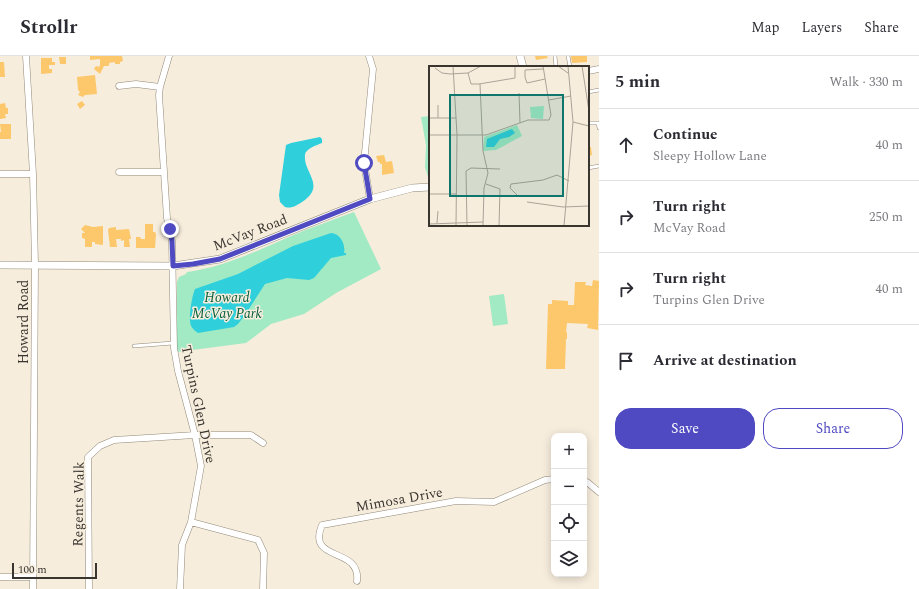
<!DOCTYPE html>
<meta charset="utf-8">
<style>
body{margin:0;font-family:Spectral,serif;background:#f2f2f3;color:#2b2b33}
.controls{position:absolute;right:12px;bottom:12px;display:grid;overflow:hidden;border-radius:8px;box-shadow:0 2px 10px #0003}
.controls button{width:36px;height:36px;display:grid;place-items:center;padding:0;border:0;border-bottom:1px solid #e1e1e2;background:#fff;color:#2b2b33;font:20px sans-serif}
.scale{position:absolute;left:12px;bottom:10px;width:85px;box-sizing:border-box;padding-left:4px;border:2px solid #39352f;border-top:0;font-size:11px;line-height:14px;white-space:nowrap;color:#39352f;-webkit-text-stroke:3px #f7eddd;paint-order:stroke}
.stop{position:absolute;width:12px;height:12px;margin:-9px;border:3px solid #4f4ac1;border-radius:50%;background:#fff}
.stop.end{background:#4f4ac1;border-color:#fff;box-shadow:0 1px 4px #0008}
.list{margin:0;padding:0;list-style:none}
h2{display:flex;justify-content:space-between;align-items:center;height:52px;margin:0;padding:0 16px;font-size:17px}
h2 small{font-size:13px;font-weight:400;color:#7c7c81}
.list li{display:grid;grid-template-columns:26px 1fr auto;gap:12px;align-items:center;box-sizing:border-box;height:72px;padding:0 16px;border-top:1px solid #e1e1e2}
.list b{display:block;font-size:15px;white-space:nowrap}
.list p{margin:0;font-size:13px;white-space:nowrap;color:#7c7c81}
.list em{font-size:13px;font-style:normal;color:#7c7c81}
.actions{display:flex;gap:8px;padding:12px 16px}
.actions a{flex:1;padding:9px 0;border:1px solid #4f4ac1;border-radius:16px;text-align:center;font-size:14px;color:#4f4ac1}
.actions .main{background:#4f4ac1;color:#fff}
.icon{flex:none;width:22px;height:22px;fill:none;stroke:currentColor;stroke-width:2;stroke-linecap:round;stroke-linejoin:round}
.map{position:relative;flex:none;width:599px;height:533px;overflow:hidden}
header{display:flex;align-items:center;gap:24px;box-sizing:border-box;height:56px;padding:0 20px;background:#fff;border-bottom:1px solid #e1e1e2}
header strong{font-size:19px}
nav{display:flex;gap:22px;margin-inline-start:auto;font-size:14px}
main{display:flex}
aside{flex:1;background:#fff}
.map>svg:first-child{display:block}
</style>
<header>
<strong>Strollr</strong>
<nav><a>Map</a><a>Layers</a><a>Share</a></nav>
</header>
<main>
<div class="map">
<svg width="599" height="533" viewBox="0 0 599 533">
<rect width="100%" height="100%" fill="#f7eddd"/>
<!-- green -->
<path fill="#a1eac4" d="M430 60V122L428 121 425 111 426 89 421 61Z
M354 156 381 213 336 237 304 258 271 268 246 287 177 296V226L179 221 186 218 187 216C224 211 257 195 291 180 312 171 333 164 354 156Z
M504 238 508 268 493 270 489 240Z"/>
<!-- water -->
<path fill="#2fd0dc" d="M320 81 322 83V87C317 89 305 93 305 99 303 117 327 129 302 146 297 149 292 153 285 151L280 146 279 139 286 89 291 87Z
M331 177C340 177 346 189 344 197H346V199L331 202 314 222 309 224 287 222 265 228 245 259 238 268 234 271 198 277C195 275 193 273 191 270 188 262 192 240 195 233L238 218 293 190Z"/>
<!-- building -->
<path fill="#fcc86b" d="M90 0H122L123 5 120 6V8H115V6L109 7V10H104L100 18 94 13 96 10 99 11 100 9V3L90 4Z
M535 0H547L548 2 536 4Z
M571 0H587V6L572 7Z
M59 1H66V8H60Z
M41 2H52V6H55V9H49V13H52V17L41 18Z
M0 6H4L5 21H0Z
M95 19 97 38 85 39 83 41 78 39 80 36 78 34 77 21Z
M82 45 85 49 80 53 77 48Z
M5 47 6 52H8V58H5L6 62 0 63V48Z
M0 68H11V83H0V76H1Z
M588 91H591L592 99 588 100Z
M384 99 386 106 392 105 394 117 382 119V108H380V106H378L376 100Z
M145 168H153V176H155L156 178 155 192H136V181H140L141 183H145Z
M85 169 93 171 103 170V189L95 188V186H92V191H85V183L82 182V177H85L81 173Z
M116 171V174L129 173 131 183H129L130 191H124V184L121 185V183H116L117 191H110L108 174 109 172Z
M593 224 599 225 598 274 587 272 588 268 567 267 566 276H567V283H566L565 313H546L548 248H552V244L568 245V249H574L575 226H586L585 229 592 230Z"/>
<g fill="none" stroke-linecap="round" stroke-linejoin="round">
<defs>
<path id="service" d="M555 0 556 11
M568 0 570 11
M588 36 599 34
M588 67H598L599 72
M588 112 599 110
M134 290 173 287"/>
<path id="minor" d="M26 0 33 118 35 209 33 533
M169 0 160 31 159 39 167 162 172 185 174 292 178 315 195 379 201 410 191 466 182 489 180 533
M369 0 373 13 364 107 370 143
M588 15 599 13
M119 30 136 28 160 31
M119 116H164
M0 118H33
M584 425 587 426 599 436
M191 466 258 484 264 497 263 533
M0 521H33
M357 525C361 490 306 507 322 469L456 445 494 446 545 424 554 423
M89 533 88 401 100 390 114 384 195 379H251L263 387"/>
<path id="tertiary" d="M520 0 523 11
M0 209 173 210 220 203 370 143 412 132 430 131"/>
</defs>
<!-- service casing -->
<use href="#service" stroke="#918879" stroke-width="4"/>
<!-- minor casing -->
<use href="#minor" stroke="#918879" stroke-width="7"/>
<!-- tertiary casing -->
<use href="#tertiary" stroke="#918879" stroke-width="8"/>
<!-- service -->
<use href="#service" stroke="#fff" stroke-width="3"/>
<!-- minor -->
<use href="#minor" stroke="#fff" stroke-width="6"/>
<!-- tertiary -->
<use href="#tertiary" stroke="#fff" stroke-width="7"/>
</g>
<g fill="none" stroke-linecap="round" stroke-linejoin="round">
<!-- route -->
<path stroke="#4f4ac1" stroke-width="5" d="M170 173 172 185 173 210 193 208 220 203 370 143 364 107"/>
</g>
<g text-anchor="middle" stroke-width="3" stroke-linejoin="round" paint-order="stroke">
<!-- street labels -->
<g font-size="14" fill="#39352f" stroke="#f7eddd">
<text transform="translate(250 176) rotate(-21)" y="5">McVay Road</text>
<text transform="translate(23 266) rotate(-90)" y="5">Howard Road</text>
<text transform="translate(199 348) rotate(78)" y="5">Turpins Glen Drive</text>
<text transform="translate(399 443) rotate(-10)" y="5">Mimosa Drive</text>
<text transform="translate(78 448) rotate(-89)" y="5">Regents Walk</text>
</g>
<!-- park labels -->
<g font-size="14" font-style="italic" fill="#096040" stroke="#f7eddd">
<text x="227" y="246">Howard<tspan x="227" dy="16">McVay Park</tspan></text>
</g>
</g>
<!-- overview -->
<g transform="translate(429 10)">
<rect width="160" height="160" fill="#f7eddd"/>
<path d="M115 40 114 53 102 52 101 41ZM88 59 93 70 67 84 54 85 55 71Z" fill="#a1eac4"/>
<path d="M83 63 86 67 80 71 71 73 65 81H57L58 73Z" fill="#2fd0dc"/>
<path fill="none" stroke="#aba397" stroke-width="1" d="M24 0 28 69 27 160M129 0 139 7M153 0 160 45M6 2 13 7 21 8 39 7 52 0M114 3 96 4V11L98 17 116 13M39 7 42 18H50L86 12V0M51 18 54 85 59 107 55 122 54 160M90 27 91 57M120 34 142 30M9 39V52M0 52H27M144 56 160 60M0 69H57L99 54H120L122 49 114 0M57 118 71 123 70 160M0 128H27M88 129 81 122 82 118 114 114 128 109 140 115M98 136 134 141 160 140M8 157 9 145M0 158 54 156M38 160 37 105 42 102 71 103M135 160 144 56 139 0"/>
<path fill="#0f766e" fill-opacity="0.15" stroke="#0f766e" stroke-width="2" d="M21 29H134V130H21Z"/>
<rect width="160" height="160" fill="none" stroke="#39352f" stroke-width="2"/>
</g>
</svg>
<div class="controls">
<button>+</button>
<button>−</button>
<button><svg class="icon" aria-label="locate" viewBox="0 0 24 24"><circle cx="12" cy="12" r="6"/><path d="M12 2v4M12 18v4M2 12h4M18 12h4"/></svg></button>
<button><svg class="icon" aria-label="layers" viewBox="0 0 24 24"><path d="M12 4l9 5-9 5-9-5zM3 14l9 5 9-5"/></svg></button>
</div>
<div class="scale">100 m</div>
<div class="stop" style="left:364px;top:107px"></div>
<div class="stop end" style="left:170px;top:173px"></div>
</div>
<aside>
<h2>5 min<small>Walk · 330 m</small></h2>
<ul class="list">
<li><svg class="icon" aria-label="ahead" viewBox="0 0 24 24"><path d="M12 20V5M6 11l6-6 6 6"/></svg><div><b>Continue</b><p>Sleepy Hollow Lane</p></div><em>40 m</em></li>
<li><svg class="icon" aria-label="right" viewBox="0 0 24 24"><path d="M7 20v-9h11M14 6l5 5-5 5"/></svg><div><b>Turn right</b><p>McVay Road</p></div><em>250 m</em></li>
<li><svg class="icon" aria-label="right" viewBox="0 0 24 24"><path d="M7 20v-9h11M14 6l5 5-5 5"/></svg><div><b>Turn right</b><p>Turpins Glen Drive</p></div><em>40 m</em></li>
<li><svg class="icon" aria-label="arrive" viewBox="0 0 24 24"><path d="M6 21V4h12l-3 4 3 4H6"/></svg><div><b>Arrive at destination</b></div></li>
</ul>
<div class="actions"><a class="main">Save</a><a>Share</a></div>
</aside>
</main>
